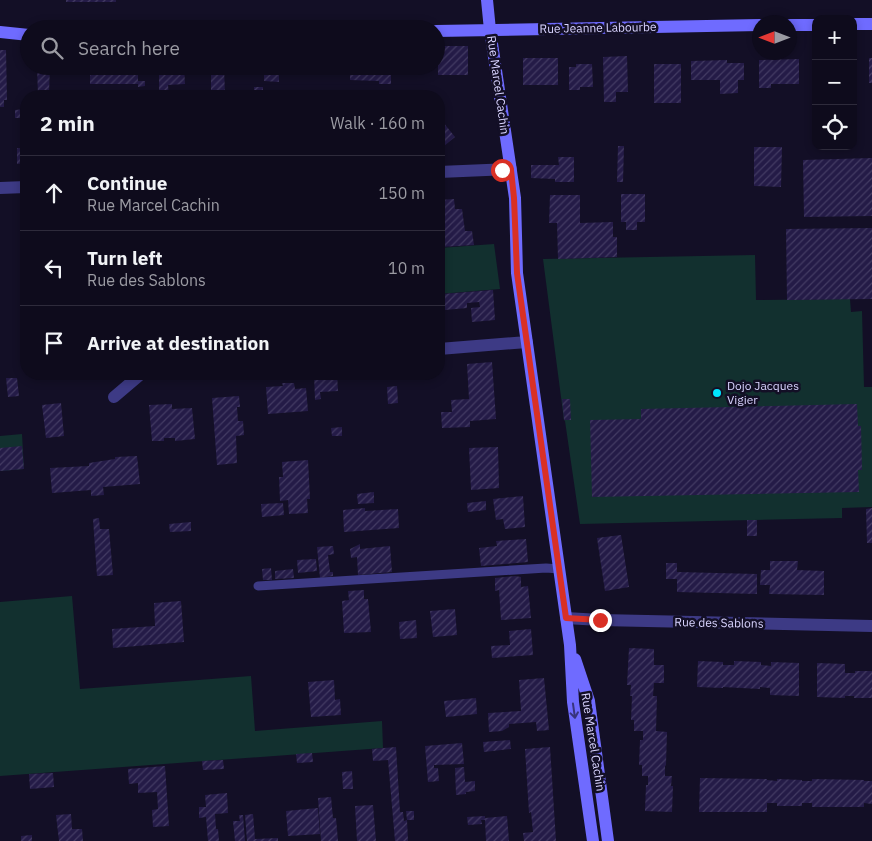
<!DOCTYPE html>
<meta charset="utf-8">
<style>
body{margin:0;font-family:"IBM Plex Sans",sans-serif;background:#1c1929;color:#f1f3f6}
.controls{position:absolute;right:15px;top:15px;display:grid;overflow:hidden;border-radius:10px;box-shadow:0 2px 8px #0003}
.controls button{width:45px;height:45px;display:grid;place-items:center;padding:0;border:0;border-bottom:1px solid #2e2b3b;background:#0e0b1c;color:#f1f3f6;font:25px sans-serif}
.compass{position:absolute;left:752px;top:15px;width:45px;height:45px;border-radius:50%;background:#0e0b1c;box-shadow:0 2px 8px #0003;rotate:270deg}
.stop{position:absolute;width:15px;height:15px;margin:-11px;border:4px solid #d93025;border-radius:50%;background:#fff}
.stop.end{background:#d93025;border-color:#fff;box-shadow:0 1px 5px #0008}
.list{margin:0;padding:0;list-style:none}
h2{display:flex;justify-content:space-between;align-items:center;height:65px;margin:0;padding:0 20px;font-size:21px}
h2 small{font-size:16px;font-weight:400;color:#9b9ba3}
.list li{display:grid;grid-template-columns:32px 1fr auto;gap:15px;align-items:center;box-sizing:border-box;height:75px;padding:0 20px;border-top:1px solid #2e2b3b}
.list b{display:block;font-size:19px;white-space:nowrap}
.list p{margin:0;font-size:16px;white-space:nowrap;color:#9b9ba3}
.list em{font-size:16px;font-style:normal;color:#9b9ba3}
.icon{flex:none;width:28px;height:28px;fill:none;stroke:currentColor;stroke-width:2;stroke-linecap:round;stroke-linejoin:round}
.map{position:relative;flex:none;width:872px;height:841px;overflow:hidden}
.search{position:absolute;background:#0e0b1c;box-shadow:0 2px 8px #0003;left:20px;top:20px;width:425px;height:55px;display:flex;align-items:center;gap:12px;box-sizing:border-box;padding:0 18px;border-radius:28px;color:#9b9ba3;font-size:19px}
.panel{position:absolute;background:#0e0b1c;box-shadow:0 2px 8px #0003;left:20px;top:90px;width:425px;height:290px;border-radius:20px}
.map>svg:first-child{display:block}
</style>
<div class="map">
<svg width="872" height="841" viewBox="0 0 872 841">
<defs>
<pattern id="building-hatch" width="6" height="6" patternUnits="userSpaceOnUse" patternTransform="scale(1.25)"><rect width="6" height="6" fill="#241b47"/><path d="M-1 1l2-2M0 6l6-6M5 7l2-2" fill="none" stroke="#433b63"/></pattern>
</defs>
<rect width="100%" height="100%" fill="#130f26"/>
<!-- garden -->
<path fill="#12302f" d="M494 244 500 289 439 294V248Z
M755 255 756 300 850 299 851 312 862 311 864 387H872V507L842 508V518L580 524 565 421 564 420 543 259Z
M22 434 24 469 0 471V436Z
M72 596 80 689 251 676 255 731 382 721 383 748 0 776V602Z"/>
<!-- building -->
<path fill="url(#building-hatch)" d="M66 0H116V2H66Z
M436 46H468V75H438V59H436Z
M0 50H6L7 100H4V107H0Z
M627 56 628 92H616V102H604L603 57Z
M523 58H558V85H523Z
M869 58H872V83H869Z
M799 59V84H771V88H759V60Z
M727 60V63H744V80H738V93L720 94V80H691V61Z
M576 64H592L593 87H580V90H569V67H576Z
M654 64H681V103H654Z
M37 66H50L49 93 80 92V96H38Z
M90 66H133L134 73H136V75H138V81H145V86L138 87V84H90Z
M170 66H184L185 84 168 85 169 96H162V90H159V74H170Z
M211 66H224L225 96H211Z
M264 66H279V82L264 81Z
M350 66H391V84H379V81L350 80Z
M254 87H263V96H254Z
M26 109V118H15V110Z
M439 117 455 137 444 146 439 140Z
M618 146H624L623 182H617Z
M754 147H782L781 187 754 186Z
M17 148H26V163L17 164Z
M558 157H574V182H555V179L531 178V165H559Z
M872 158V216L804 217 803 160Z
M621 194H645V222H637V230H626V222H621Z
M550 195H580V223L613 222V237H617V257L558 259 557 223H549Z
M454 199 455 209H462L465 231H472L474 245 441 247 440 224H439V200Z
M872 228V299L787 300 786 229Z
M26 257V277H20V258Z
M493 290 495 320 472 322 471 308 480 307 479 302 467 303V308L445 310 443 294Z
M492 362 496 419 470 421V427L442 428 441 412H452L451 400 469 399 467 364Z
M314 374H337L338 391 320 392 321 399 315 400Z
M6 378H17L19 396 8 397Z
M282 383H294L295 389 306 388 308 411 268 414 266 387 283 386Z
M397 386 398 403 388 404 387 387Z
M239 396 240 407H237L238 421H243L244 435 236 436 237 463 217 465 212 398Z
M562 399H570L571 420H564Z
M61 403 64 436 46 438 42 405Z
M172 404V409L192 408 195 439 175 441V438H164V441H152L149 405Z
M857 404 858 426H861L862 470H858L859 492 592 497 590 420 641 419V409Z
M342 427V436H332L331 428Z
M22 446 24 469 0 471V448Z
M498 447 499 488 471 490 469 448Z
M137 456 140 484 103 487 104 495 91 496V490L52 493 50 468 89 466V463L115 459V457Z
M308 460 310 499H307L308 513 289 514 288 500 280 501 279 477H283L282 462Z
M374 492V503L358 504 357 494Z
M523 496 525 527 505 529 503 519 496 520 493 499Z
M486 501V510L468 512 467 503Z
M283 503 284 515 262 517 261 504Z
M365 508V511L398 509 399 528 344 532 343 510Z
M872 508V543H867L866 509Z
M99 518 100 529H109L113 575 97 576 93 519Z
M747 520H757V536H747Z
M191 522V531L170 532 169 524Z
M621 535 629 587 605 591 597 538Z
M526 539 528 562 481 566 479 548 497 546 496 541Z
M360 544V549L390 546 392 572 358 575 357 557 351 558 350 549Z
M333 546 334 554 328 555 330 572H333V576L320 578 317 547Z
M316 559 317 571 298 573 297 560Z
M770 561H798L797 570 824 571V595L769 594 770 585H760L761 570H770Z
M666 563H677V572L757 574V594L677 592V579H666Z
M271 568 272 580H263L262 569Z
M293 569 294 578 275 579V571Z
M515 576 521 577V587L528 586 531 618 501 620 499 590 495 591V578Z
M364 590V599H368L371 632 344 633 342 601 349 600 348 591Z
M181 601 184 642 113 648 112 629 155 626 154 603Z
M455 609 457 635 433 637 430 611Z
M416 620 417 638 400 639 399 622Z
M531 629 533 655 492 658 491 646 510 645 509 631Z
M629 648 654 649V665H664V683H654L653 696H657L656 731 667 732 666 765 665 766V776H672L671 786H673L672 812 645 811 646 785H648V776H642V765H639L640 740H643V731H634V720H631L632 696H630L631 685H627Z
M698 661 723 662V665H734V661L761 662V665L771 666V662L799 663V696L770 695V688L760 687V689L723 687V688L697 687Z
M817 663 845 664V673H855V671H872V698H854V696H845V698L817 697Z
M544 678 549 730 537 731 536 722 509 724V727L502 731 489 732 488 713 521 711 519 680Z
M334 680 335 700 340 699 341 715 311 717 308 682Z
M476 698 477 714 446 717 444 701Z
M510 740 511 749 484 752 483 742Z
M462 743 464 764 434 765V768H438L439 781 428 782 425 746Z
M396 747 400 812H403L404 821 407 820 408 841H395L388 760 373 761 372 749Z
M550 747 556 841H524L523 833 533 832 531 812 529 813 525 749Z
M312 753 313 762 297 763 296 754Z
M223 760 224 769 203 770 202 761Z
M165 766 169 826 153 827 152 810 158 809 157 792 138 793V783L129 784 128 769Z
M464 767 465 782 475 781V791L466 792V794L456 795 455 768Z
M352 771 353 789H343L342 772Z
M53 773 54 787 30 789 29 774Z
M700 778 767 779V780L777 781V779L802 780V781H812V779L864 780V781H872V804L864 803V807H812V803H802V806H777V803H767V812H699Z
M227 793 228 813 215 814 216 829H218L219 841H208L206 817 199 818V807H206L205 795Z
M331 797 333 818H336L338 841H321L318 798Z
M373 805 376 841H357L355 806Z
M318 808 320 834 288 836 286 811Z
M406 811H414V820H407Z
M71 814 72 829H82L83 841H59L56 815Z
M253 814 255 839 278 838V841H247L245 815Z
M239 815H243L245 841H235L233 821H240Z
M485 816V818L507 816 509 841H486L485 820H481L482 824 468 825 467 817Z
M32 835V841H21V836Z"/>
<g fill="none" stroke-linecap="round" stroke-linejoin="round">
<!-- lane -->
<path stroke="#3d3a85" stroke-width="9" d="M258 586 546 568 559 569"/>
<!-- street -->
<path stroke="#3d3a85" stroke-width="12" d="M439 172 511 169
M0 188 26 187
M439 349 527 342
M114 397 141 374
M566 618 600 620 872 626"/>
<!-- secondary -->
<path stroke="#6f6bff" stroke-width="12" d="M487 0 490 30 515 198 517 273 570 645 573 702 593 841
M853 24H872
M790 25H816
M436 31 760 25
M0 32 29 35
M575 659 589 701 608 841"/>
</g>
<!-- one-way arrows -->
<defs><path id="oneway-shaft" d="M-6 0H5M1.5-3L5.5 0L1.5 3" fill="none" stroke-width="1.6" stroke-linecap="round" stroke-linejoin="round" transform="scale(1.25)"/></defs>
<use stroke="#38347d" href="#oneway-shaft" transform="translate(574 711) rotate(82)"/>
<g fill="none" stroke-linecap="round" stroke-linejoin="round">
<!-- route -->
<path stroke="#d93025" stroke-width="6" d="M502 170H511L514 198 517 273 566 618 600 620"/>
</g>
<!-- markers -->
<circle fill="#00e5ff" stroke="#130f26" stroke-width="2" cx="717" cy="393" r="5"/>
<g text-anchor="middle" stroke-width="5" stroke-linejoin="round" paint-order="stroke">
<!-- street labels -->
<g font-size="12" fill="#d9d4ff" stroke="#130f26">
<text transform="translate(598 28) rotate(-1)" y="4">Rue Jeanne Labourbe</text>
<text transform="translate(498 85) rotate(82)" y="4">Rue Marcel Cachin</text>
<text transform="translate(719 623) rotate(1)" y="4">Rue des Sablons</text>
<text transform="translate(593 742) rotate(81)" y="4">Rue Marcel Cachin</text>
</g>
<!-- poi labels -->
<g font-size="12" fill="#d9d4ff" stroke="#130f26" text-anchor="start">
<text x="727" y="390">Dojo Jacques<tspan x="727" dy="14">Vigier</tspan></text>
</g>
</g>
</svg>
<div class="controls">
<button>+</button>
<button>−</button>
<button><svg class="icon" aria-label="locate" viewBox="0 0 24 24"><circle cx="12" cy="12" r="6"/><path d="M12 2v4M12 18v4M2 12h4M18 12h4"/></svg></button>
</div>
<svg class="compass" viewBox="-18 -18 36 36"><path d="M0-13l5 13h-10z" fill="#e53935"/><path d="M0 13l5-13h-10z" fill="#9b9ba3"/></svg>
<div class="stop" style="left:502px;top:170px"></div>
<div class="stop end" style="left:600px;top:620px"></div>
<div class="search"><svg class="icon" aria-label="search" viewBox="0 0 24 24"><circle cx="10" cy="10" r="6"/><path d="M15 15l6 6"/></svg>Search here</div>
<section class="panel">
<h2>2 min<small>Walk · 160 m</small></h2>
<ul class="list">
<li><svg class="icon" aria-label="ahead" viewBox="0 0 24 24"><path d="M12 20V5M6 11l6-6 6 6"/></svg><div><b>Continue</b><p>Rue Marcel Cachin</p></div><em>150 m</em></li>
<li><svg class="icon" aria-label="left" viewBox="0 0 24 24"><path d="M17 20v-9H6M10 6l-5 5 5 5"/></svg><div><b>Turn left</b><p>Rue des Sablons</p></div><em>10 m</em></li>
<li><svg class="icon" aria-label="arrive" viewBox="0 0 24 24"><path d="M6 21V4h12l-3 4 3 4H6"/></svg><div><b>Arrive at destination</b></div></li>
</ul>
</section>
</div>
